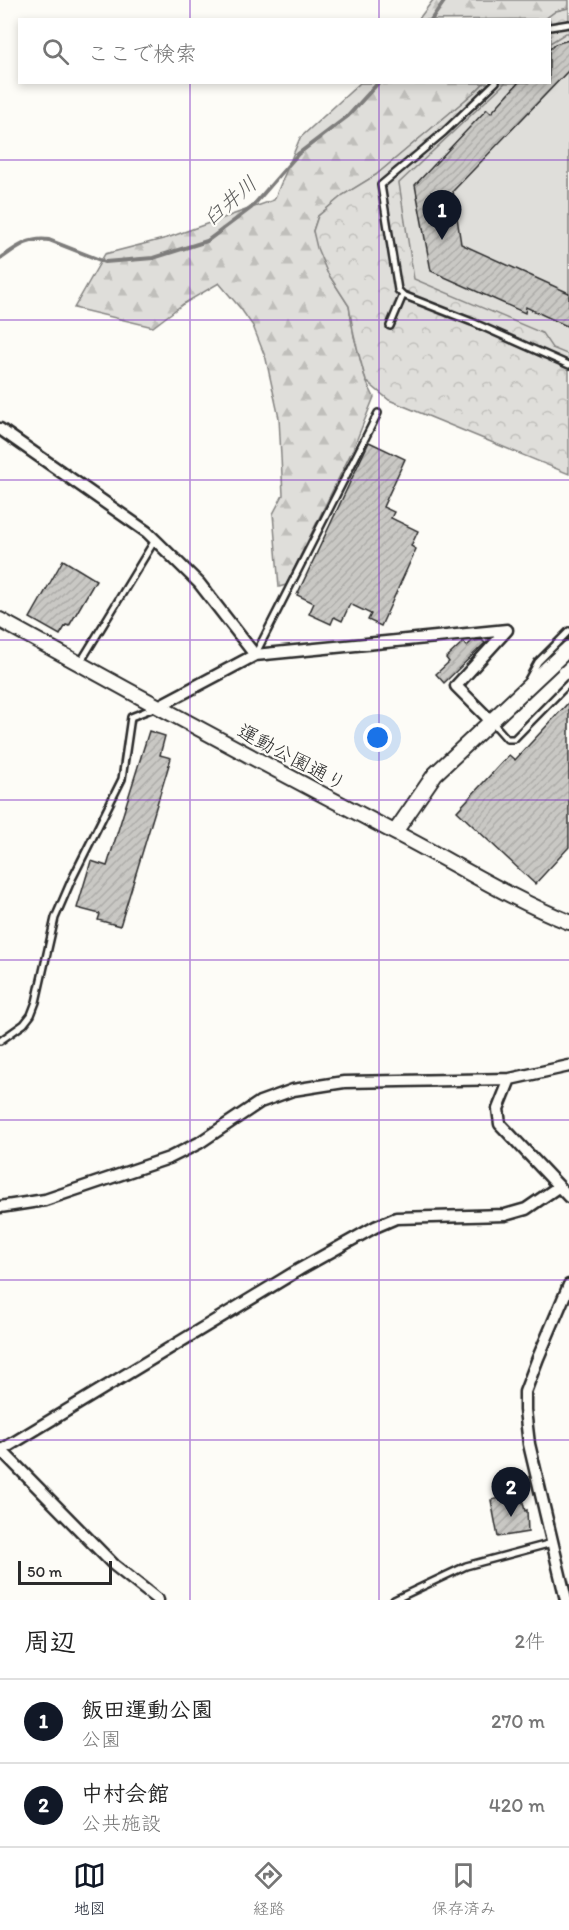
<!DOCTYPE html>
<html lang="ja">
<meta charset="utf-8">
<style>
body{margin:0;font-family:Itim,"Klee One",sans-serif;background:#f6f6f6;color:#222}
.scale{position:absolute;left:18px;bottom:15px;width:94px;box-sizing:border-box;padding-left:6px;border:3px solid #2b2b2b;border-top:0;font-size:16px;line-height:21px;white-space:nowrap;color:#2b2b2b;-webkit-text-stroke:4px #fdfcf7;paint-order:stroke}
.you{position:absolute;left:378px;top:738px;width:21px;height:21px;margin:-15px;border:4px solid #fff;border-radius:50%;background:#1a73e8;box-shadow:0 0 0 9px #1a73e833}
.badge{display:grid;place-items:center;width:39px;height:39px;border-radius:50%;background:#111827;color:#fff;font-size:20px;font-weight:700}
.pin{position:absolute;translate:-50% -50px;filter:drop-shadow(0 2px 3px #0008)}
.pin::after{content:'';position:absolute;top:32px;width:21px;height:18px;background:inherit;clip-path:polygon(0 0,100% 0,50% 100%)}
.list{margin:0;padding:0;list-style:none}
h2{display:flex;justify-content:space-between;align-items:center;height:78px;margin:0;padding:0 24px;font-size:26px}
h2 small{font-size:20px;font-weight:400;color:#767676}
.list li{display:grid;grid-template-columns:39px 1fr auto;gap:18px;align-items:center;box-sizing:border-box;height:84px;padding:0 24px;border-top:2px solid #e0e0e0}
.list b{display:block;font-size:22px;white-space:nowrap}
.list p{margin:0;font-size:20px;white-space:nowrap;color:#767676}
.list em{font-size:20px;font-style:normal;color:#767676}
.icon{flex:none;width:33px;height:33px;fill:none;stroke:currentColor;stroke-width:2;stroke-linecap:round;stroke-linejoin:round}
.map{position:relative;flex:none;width:569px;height:1600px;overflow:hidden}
.search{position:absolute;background:#fff;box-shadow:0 3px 9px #0003;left:18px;right:18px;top:18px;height:66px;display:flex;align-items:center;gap:15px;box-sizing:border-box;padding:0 21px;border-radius:0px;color:#767676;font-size:22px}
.sheet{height:246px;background:#fff}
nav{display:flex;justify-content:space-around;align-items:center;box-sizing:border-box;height:84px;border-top:2px solid #e0e0e0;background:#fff;font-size:16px;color:#767676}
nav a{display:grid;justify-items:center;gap:3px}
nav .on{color:#111827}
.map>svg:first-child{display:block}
</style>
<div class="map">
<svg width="569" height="1600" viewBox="0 0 569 1600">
<defs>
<pattern id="forest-firs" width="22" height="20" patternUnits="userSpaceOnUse" patternTransform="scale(1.5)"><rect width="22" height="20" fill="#dfdeda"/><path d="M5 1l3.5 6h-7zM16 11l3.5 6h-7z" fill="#c0bfbb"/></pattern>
<pattern id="park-crowns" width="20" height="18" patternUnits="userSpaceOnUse" patternTransform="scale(1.5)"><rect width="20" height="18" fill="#dfdeda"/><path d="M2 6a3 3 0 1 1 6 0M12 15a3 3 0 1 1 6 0" fill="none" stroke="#c0bfbb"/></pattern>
<pattern id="building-hatch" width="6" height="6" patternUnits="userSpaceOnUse" patternTransform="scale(1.5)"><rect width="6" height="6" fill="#c9c8c4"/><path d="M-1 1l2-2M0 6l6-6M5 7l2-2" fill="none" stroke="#adaca9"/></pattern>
</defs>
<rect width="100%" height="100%" fill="#fdfcf7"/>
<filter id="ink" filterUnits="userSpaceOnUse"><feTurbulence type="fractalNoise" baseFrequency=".0167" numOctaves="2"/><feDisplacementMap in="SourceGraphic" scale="12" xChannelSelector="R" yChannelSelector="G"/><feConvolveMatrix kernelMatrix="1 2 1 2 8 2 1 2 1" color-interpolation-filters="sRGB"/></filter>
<g filter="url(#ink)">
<!-- forest -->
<path fill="url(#forest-firs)" stroke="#858482" stroke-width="1.5" d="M433 0H569V8L556 11 545 19 418 20Z
M360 83H484L477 90 376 175 343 195 318 216 313 231 327 272 349 306 354 336 366 381 374 397 353 449 286 585 279 587 273 514 283 495 279 418 266 359 253 326 241 309 219 283 183 304 153 327 74 308 105 254 167 238 274 200 300 138Z"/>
<!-- park -->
<path fill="url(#park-crowns)" stroke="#858482" stroke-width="1.5" d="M569 8V474L389 400 366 381 354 336 349 306 327 272 317 248 313 231 318 216 343 195 376 175 477 90 484 83 550 82V20L545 19 556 11Z"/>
<!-- pitch -->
<path fill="#dfdeda" stroke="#858482" stroke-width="1.5" d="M566 33H569V355L552 348 542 333 414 279 399 183 505 83 550 82V43Z"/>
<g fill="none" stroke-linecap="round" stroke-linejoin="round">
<!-- stream -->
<path stroke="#7e7d7b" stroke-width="4" d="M431 20 445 0
M0 259C16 248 28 237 49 240L105 262 153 258 207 241 251 208 298 154 348 116 379 82"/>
</g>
<!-- building -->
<path fill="url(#building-hatch)" stroke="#2b2b2b" stroke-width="1.5" d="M569 40V70L453 191 461 244 569 293V327L526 307 525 313 431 271 415 185 487 109 491 113 519 82H549V50L555 44Z
M369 442 405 459 383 507 394 512 391 518 418 531 411 546 416 549 381 626 368 620 371 614 350 604 342 621 334 617 331 624 309 614 314 603 297 595Z
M63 560 96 580 69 626 66 625 60 635 30 618Z
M482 640 485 643 444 683 436 674 449 662 446 658 463 642 467 646 472 641Z
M569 702V847L535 884 457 811 509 755 515 760Z
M149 731 165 736 160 755 171 758 120 926 98 920 100 914 77 908 91 861 107 866Z
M521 1494 525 1511 527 1510 528 1532 498 1537 491 1500Z"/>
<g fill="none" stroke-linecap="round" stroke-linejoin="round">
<defs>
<path id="service" d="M550 27 569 24
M496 82 444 132 381 185 398 290 403 295 472 322 569 365
M390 326 403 295
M255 655 378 413
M80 663 155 540
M528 680 538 662 569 631
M492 722 507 739H514L569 683
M0 1041 24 1024 31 1015 36 1002 55 918 71 881 122 779 131 717 154 708
M394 1600 466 1566 552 1543"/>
<path id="minor" d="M0 429 147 532 199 583 255 655
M157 707 255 655 507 630 456 686 492 722
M510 1079 498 1109 500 1124 569 1197
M0 1207 45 1200 169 1158 199 1143 260 1102 293 1090 344 1082 510 1079 569 1066
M0 1449 114 1565 158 1600
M0 1451 300 1269 375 1227 396 1218 505 1215 526 1209 558 1187
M566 1600 529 1444 525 1410V1392L538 1358 569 1285"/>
<path id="tertiary" d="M0 620C130 692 260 762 392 831 451 861 507 897 569 922
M395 832 435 774 569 648"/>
</defs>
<!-- service casing -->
<use href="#service" stroke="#2b2b2b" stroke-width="10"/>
<!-- minor casing -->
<use href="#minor" stroke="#2b2b2b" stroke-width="15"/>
<!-- tertiary casing -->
<use href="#tertiary" stroke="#2b2b2b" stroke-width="18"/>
<!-- service -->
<use href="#service" stroke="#fdfcf7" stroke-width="5"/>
<!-- minor -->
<use href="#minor" stroke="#fdfcf7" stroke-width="10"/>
<!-- tertiary -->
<use href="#tertiary" stroke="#fdfcf7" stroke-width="14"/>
</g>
</g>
<!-- grid -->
<path fill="none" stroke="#7b2cbf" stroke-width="1.5" stroke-opacity="0.55" d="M190 0V20M379 0V20M190 82V1600M379 82V1600M0 160H569M0 320H569M0 480H569M0 640H569M0 800H569M0 960H569M0 1120H569M0 1280H569M0 1440H569"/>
<g text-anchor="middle" stroke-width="4.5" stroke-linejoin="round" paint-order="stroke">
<!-- street labels -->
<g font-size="20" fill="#2b2b2b" stroke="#fdfcf7">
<text transform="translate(292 757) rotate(28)" y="7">運動公園通り</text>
</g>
<!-- water labels -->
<g font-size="21" font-style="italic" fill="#5b5b5a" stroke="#fdfcf7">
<text transform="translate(230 201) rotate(-41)" y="7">臼井川</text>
</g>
</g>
</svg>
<div class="scale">50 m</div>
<div class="you"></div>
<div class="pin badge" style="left:442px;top:240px">1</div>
<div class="pin badge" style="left:511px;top:1517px">2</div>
<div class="search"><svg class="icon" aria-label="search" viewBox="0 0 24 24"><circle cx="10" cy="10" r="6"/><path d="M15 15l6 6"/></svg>ここで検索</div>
</div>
<section class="sheet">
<h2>周辺<small>2件</small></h2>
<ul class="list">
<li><span class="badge">1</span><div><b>飯田運動公園</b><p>公園</p></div><em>270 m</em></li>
<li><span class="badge">2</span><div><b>中村会館</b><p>公共施設</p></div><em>420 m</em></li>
</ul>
</section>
<nav>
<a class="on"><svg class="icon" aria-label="map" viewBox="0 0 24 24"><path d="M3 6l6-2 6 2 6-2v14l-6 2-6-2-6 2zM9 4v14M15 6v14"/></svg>地図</a>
<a><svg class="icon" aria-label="directions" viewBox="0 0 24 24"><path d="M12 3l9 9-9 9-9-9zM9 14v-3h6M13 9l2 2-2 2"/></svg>経路</a>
<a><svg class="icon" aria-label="saved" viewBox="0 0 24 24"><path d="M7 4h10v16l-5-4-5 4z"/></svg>保存済み</a>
</nav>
